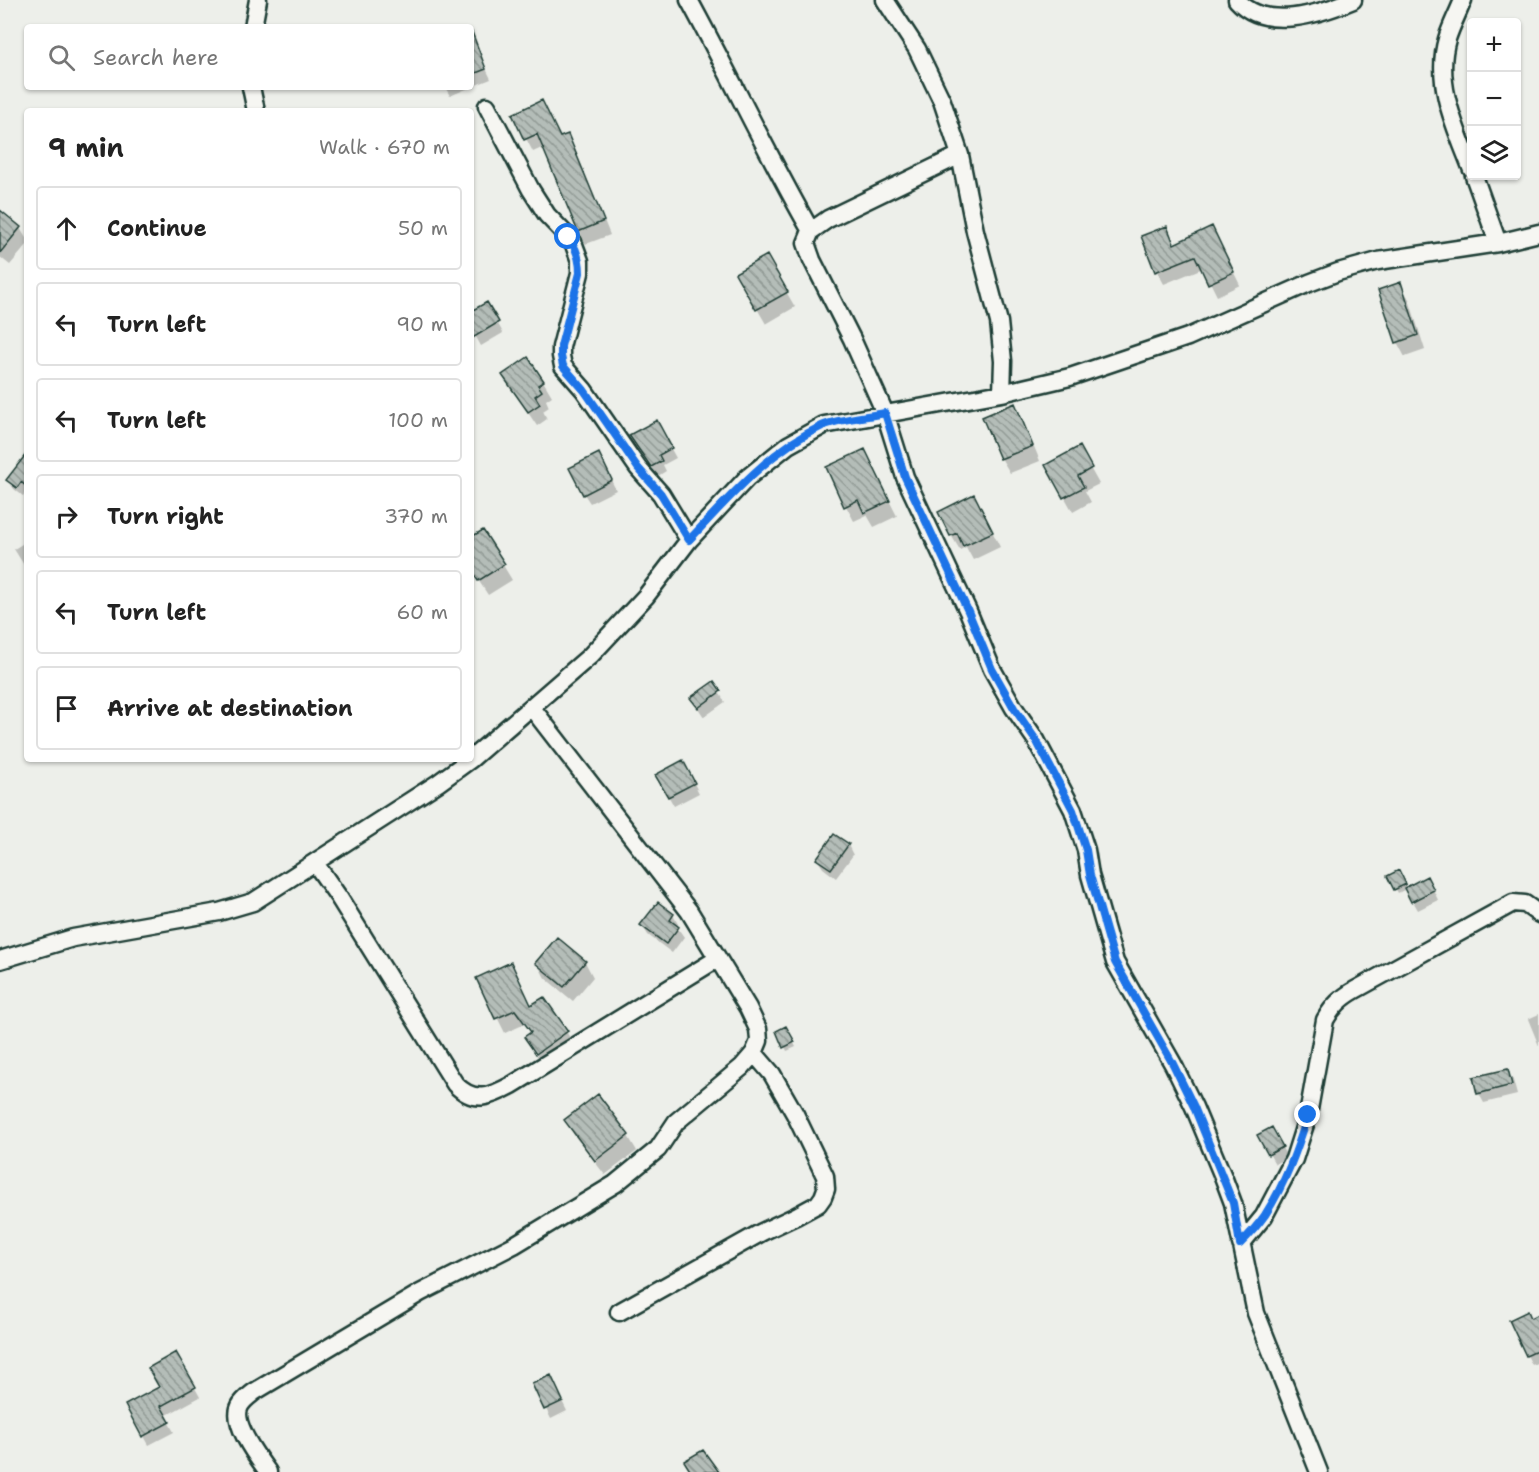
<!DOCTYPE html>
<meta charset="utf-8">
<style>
body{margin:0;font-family:"Shantell Sans",sans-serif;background:#f2f2f2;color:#222}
.controls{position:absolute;right:18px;top:18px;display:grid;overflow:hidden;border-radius:6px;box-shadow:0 2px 4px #0004}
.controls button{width:54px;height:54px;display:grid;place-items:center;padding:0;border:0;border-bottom:2px solid #e0e0e0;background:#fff;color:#222;font:30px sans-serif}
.stop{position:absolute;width:18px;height:18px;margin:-14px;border:4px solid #1a73e8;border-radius:50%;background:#fff}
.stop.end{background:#1a73e8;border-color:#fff;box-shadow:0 2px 6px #0008}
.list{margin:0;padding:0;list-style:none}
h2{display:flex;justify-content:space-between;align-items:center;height:78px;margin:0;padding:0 24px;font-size:26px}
h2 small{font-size:20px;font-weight:400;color:#767676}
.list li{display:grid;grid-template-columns:39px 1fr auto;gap:18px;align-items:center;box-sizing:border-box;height:84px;margin:0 12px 12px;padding:0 12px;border:2px solid #e0e0e0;border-radius:6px}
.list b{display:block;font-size:22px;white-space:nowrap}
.list em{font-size:20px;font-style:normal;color:#767676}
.icon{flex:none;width:33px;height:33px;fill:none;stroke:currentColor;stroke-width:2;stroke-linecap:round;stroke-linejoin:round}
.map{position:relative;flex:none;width:1539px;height:1472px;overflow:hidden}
.search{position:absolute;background:#fff;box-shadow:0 2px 4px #0004;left:24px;top:24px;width:450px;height:66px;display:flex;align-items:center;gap:15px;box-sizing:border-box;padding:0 21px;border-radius:6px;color:#767676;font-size:22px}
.panel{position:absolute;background:#fff;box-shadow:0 2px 4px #0004;left:24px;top:108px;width:450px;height:654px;border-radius:6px}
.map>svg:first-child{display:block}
</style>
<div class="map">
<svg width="1539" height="1472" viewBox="0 0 1539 1472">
<defs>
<pattern id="building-back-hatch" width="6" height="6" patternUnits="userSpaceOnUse" patternTransform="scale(1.5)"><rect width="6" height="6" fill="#b4bdb8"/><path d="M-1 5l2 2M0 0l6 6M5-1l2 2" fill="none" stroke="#929b96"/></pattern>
</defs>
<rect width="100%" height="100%" fill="#edefea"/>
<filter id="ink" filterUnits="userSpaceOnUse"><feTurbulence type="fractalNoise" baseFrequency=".0167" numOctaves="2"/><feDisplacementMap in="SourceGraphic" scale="12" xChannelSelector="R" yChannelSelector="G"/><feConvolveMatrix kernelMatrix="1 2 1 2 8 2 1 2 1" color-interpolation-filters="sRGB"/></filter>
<g filter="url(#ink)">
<!-- shadow -->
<path fill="#0003" d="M479 54 491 79 471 87V57Z
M445 87H471L450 96Z
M514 115 560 138 567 136 575 149 610 235 586 244 578 230 544 147 533 152Z
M0 212 20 228 27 240V245L10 265 0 257Z
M1166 228 1175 245 1212 228 1240 285 1217 296 1203 268 1164 284 1157 271Z
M766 257 795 307 766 324 737 274Z
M1400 284 1409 299 1425 350 1405 357 1397 342Z
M487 304 503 333 481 346 471 328V313Z
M543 381 552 396 546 400 549 407 543 411 547 419 537 426 513 390Z
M1015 405 1023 420 1040 461 1010 473 1001 458Z
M656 422 676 458 663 465 666 471 658 476 637 445Z
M1079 448 1099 484 1085 491 1091 502 1073 512 1047 466Z
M864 451 897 516 874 527 867 515 854 521 846 506Z
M27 460V491L23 496 14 489 8 480Z
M603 464 616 490 590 503 584 494Z
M982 511 1000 547 973 560 966 547 960 550 951 535Z
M483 532 512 580 488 595 471 569V539Z
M27 541V570L14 549Z
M714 684 725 702 704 717 692 699Z
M683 762 699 793 674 806 657 776Z
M848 845 853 855 836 878 823 868 817 859Z
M1399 872 1407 888 1432 887 1438 900 1418 910 1406 889 1398 893 1389 876Z
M673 915 678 924 677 927 684 937 672 953 648 935 642 925Z
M585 962 593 977 573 1001 545 978 537 963Z
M511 964 532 1007 543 999 576 1046 546 1067 534 1052 532 1033 525 1024 505 1033 478 979Z
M1539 1014V1046L1528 1019Z
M786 1028 796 1047 787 1051 778 1032Z
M1507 1070 1513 1080 1517 1095 1484 1103 1479 1094 1475 1078Z
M597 1096 628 1136 637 1151 605 1175 574 1135 566 1121Z
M1272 1129 1287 1157 1275 1164 1259 1136Z
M1539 1316V1362L1532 1365 1527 1355 1531 1319Z
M176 1354 200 1397 165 1416 174 1432 149 1445 127 1406 161 1388Z
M534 1385 555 1387 567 1411 551 1419Z"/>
<!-- building -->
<path fill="url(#building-back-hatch)" stroke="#1f3d34" stroke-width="1.5" d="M472 32 486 69 471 75V33Z
M542 100 560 137 568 134 604 221 578 232 537 134 524 140 512 114Z
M0 210 21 227 0 253Z
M1167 226 1174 244 1212 226 1234 272 1208 284 1195 256 1155 272 1141 236Z
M767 255 788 292 756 310 735 273Z
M1401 282 1418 335 1396 343 1378 290Z
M487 302 499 322 471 339V311Z
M528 357 544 381 538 385 542 391 535 396 540 404 528 412 502 375Z
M1015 403 1033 446 1000 459 982 417Z
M657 420 672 448 659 455 662 461 651 467 629 435Z
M1080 446 1092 468 1078 476 1084 487 1063 498 1045 465Z
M865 449 890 501 864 513 858 500 844 507 826 467Z
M27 453V487L21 482 17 488 6 480Z
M599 453 612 480 583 495 569 468Z
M974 494 993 532 963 546 957 533 950 536 938 512Z
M483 530 505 564 478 581 471 570V537Z
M714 681 721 691 698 708 690 698Z
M683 760 695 783 668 797 655 775Z
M834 834 849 844 831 869 816 859Z
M1399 870 1406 884 1394 890 1387 876Z
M1427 876 1434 890 1411 902 1404 888Z
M658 902 674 914 670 920 679 927 666 944 640 925Z
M557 937 586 961 564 987 535 963Z
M511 962 531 1005 544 997 568 1031 536 1054 524 1037 531 1032 515 1010 495 1019 476 978Z
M786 1026 795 1042 783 1048 776 1031Z
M1508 1069 1512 1085 1477 1094 1473 1077Z
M598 1094 629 1135 595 1161 564 1120Z
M1272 1127 1283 1147 1268 1155 1257 1135Z
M1528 1311 1531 1318 1539 1314V1350L1526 1356 1509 1320Z
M176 1352 196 1387 161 1406 170 1422 142 1437 125 1405 159 1387 148 1368Z
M551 1375 563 1401 544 1410 532 1384Z
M703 1450 719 1472H691L684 1461Z"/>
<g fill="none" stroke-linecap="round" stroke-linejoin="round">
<defs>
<path id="minor" d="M689 0C731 77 768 156 811 231
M885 0 917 49 942 101 960 155 975 231 999 322 1003 361 1002 393
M1237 0C1266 32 1319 14 1353 0
M1463 0C1458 13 1451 26 1447 39 1434 84 1456 128 1472 170
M253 27 258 0
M251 87 256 111
M487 106 531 190 547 215 573 242 580 261V273L561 347V356L563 366 584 390 638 468 661 494 689 540
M960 155 828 219 811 231 806 243 812 260 852 339 885 413 905 477 968 611 992 669 1014 708 1036 740 1073 810 1086 850 1090 875 1115 962 1173 1064 1194 1107 1224 1179 1233 1203 1256 1313 1319 1472
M1474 176 1498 243
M471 759 590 656 646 596 689 540 747 478 788 445 824 425 1002 393 1070 377 1188 337 1309 283 1338 272 1378 261 1498 243 1539 233
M315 863 338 896 455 1084C474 1104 490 1097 512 1085L717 959
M0 960 73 938 219 912 253 902 438 783 471 759
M1241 1244 1264 1216 1294 1159 1308 1115 1325 1020C1333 1006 1341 998 1355 990L1513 903 1525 904 1539 914
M619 1312 762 1232 796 1216 818 1204 823 1197 826 1189 825 1176 795 1114 772 1074 754 1053
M268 1472C258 1458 231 1423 240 1406 243 1400 249 1396 254 1392L420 1293 514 1245 615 1184 658 1149 676 1122 742 1067 754 1053 759 1041 758 1029 748 1008 689 911 532 708"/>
</defs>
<!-- minor casing -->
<use href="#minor" stroke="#1f3d34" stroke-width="21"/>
<!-- minor -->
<use href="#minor" stroke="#f6f6f2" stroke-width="16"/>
</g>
</g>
<g fill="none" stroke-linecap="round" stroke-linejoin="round" filter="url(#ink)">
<!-- route -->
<path stroke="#1a73e8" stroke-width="8" d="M568 237C577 248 580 259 580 273L561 346V356L563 366 584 390 638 468 661 494 689 540C729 498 768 451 822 426 838 419 866 417 885 413L905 477 968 611 992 669 1014 708 1036 740 1073 810 1086 850 1090 875 1115 962 1173 1064 1194 1107 1233 1203 1240 1244C1249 1235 1258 1225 1265 1215 1285 1184 1297 1150 1308 1115"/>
</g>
</svg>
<div class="controls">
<button>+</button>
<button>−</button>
<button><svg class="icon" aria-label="layers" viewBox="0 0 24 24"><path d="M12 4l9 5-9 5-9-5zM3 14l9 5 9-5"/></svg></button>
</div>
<div class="stop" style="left:568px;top:237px"></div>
<div class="stop end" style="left:1308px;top:1115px"></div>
<div class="search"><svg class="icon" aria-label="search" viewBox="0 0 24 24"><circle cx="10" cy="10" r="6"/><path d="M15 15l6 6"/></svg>Search here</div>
<section class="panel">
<h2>9 min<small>Walk · 670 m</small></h2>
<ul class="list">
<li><svg class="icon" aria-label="ahead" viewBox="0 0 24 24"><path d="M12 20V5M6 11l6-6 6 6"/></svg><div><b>Continue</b></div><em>50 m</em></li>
<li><svg class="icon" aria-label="left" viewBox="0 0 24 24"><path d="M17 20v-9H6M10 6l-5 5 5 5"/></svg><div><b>Turn left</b></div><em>90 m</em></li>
<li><svg class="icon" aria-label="left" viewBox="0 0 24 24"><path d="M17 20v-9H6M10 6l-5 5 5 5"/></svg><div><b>Turn left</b></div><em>100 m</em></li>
<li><svg class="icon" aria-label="right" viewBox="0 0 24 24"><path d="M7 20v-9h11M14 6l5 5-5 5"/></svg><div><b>Turn right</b></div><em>370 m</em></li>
<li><svg class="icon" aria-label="left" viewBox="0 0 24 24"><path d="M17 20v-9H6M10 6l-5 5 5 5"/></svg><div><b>Turn left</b></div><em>60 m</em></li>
<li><svg class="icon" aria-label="arrive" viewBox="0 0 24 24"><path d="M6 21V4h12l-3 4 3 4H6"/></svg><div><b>Arrive at destination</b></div></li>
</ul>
</section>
</div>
